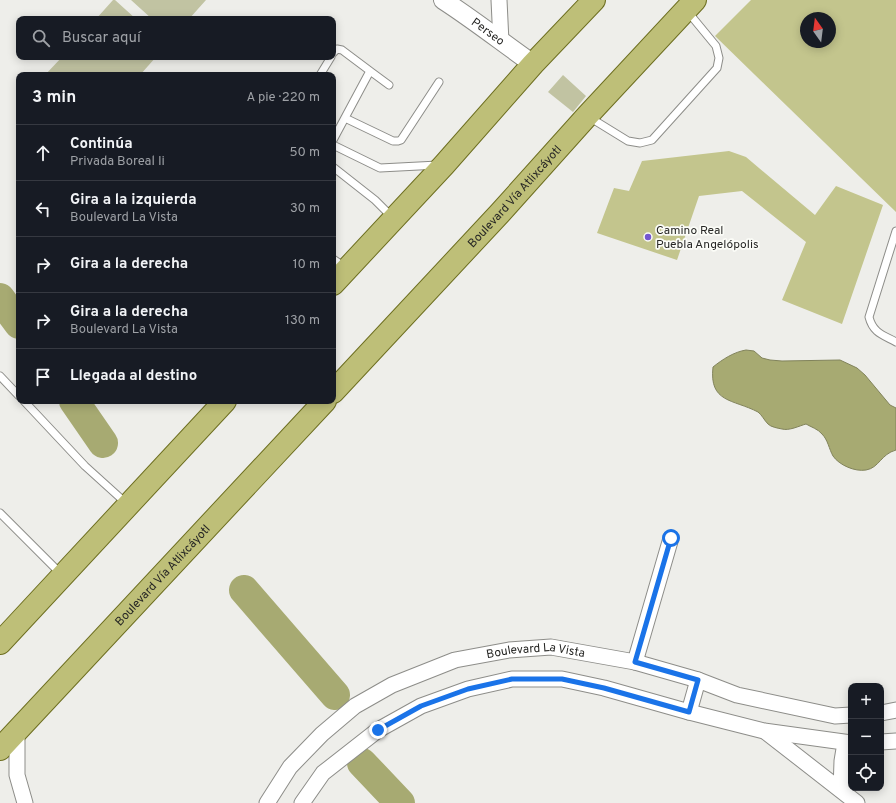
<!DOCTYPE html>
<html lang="es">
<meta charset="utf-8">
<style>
body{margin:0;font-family:Overpass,sans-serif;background:#20242c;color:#f1f3f6}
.controls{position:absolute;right:12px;bottom:12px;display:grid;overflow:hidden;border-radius:8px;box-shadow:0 2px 10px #0003}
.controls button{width:36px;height:36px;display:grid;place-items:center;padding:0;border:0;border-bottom:1px solid #363941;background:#171b24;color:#f1f3f6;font:20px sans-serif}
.compass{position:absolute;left:800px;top:12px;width:36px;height:36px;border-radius:50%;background:#171b24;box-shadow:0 2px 10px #0003;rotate:346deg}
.stop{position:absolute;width:12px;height:12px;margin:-9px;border:3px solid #1a73e8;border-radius:50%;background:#fff}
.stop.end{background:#1a73e8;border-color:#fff;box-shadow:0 1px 4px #0008}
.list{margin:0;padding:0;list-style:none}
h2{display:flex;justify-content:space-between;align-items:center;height:52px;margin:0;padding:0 16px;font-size:17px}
h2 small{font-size:13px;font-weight:400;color:#9ea1a6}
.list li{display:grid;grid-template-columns:26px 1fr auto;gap:12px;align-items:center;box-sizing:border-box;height:56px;padding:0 16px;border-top:1px solid #363941}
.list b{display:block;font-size:15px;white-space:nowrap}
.list p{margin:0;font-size:13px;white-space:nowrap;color:#9ea1a6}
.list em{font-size:13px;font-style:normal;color:#9ea1a6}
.icon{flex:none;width:22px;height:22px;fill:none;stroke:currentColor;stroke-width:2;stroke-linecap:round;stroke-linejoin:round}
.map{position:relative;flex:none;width:896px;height:803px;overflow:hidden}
.search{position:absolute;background:#171b24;box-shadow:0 2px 10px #0003;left:16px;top:16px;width:320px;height:44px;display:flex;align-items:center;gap:10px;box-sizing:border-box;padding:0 14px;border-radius:8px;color:#9ea1a6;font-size:15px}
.panel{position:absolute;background:#171b24;box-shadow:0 2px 10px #0003;left:16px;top:72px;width:320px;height:332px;border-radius:8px}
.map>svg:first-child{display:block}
</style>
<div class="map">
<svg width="896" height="803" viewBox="0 0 896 803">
<rect width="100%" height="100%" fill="#eeeeea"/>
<!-- green -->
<path fill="#c1c3a2" d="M113 0H115L136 19H96Z
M131 0H206L189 19H152Z
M62 57H156L140 75H45Z
M563 75 586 96 573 112 548 92Z"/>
<!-- water -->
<path fill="#a7aa72" stroke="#81835b" d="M746 350 754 351 762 358 770 360 782 361 840 360 857 368 865 375 890 405 896 408V450C881 454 879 468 866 470 855 472 839 465 833 456 829 449 828 440 822 434 818 429 811 427 806 424 799 426 789 431 782 429 777 428 771 427 768 424 764 420 762 415 758 412 733 399 709 403 713 367 723 359 734 352 746 350Z"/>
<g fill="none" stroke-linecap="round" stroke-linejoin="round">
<!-- river -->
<path stroke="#a7aa72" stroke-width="30" d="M0 298 19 324
M74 401 103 443
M244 590 335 695
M362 763 400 803"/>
</g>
<!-- building -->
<path fill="#c3c58d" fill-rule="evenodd" d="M751 0H896V212L715 36ZM806 18H830V42H806Z
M729 151 746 157 815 215 836 186 883 205 842 324 782 300 806 242 742 191 699 196 677 260 597 233 614 188 629 191 642 161Z"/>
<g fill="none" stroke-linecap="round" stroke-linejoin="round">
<defs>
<path id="service" d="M333 53 337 49 342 50 370 71 333 140
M370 71 389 85
M320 75 331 57
M589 117 628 141 640 143 652 140 717 68 719 58 716 46 688 12
M345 118 393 141H398L401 140 439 82
M333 145 380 168 438 165
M333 167 375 200 392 217
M896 231 869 317C873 333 883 335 896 342
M333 259 346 268
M0 376 19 396
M24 401 85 466 127 504
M0 513 61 574"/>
<g id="minor">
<path d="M499 0 501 42"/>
<path d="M635 662 671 538"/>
<path d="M689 712 698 680"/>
<path d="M881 713 896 710"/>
<path d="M17 731V775L25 803"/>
<path d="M766 732 857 803"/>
<path d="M881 742 896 741"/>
<path d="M841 790 842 761 845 743"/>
<path id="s1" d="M267 803 290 767 322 734 355 706 392 685 455 660 509 650 551 647 635 662 698 680 737 695 835 716 851 715"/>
<path d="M302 803 323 773 378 730 421 706 468 689 512 679H562L604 688 689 712 764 731 851 743"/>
</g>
<g id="tertiary">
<path id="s2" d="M443 0C474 20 503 43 533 64"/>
</g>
<g id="primary">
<path d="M333 284 444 165 533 64 594 0"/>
<path id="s3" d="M333 392 500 213 587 116 695 0"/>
<path d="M0 643 225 401"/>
<path id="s4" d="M0 749 325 401"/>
</g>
</defs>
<!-- service casing -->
<use href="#service" stroke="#8d8d89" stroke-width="9"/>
<!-- minor casing -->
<use href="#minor" stroke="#8d8d89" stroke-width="17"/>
<!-- tertiary casing -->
<use href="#tertiary" stroke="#8d8d89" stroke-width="20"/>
<!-- primary casing -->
<use href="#primary" stroke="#6d6e20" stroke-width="24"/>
<!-- service -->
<use href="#service" stroke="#fff" stroke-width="7"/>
<!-- minor -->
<use href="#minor" stroke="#fff" stroke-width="15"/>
<!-- tertiary -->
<use href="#tertiary" stroke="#fff" stroke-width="18"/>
<!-- primary -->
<use href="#primary" stroke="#bebf78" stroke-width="22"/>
</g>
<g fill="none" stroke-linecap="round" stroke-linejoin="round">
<!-- route -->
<path stroke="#1a73e8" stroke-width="5" d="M378 730 421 706 468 689 512 679H562L604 688 689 712 698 680 635 662 671 538"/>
</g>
<!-- markers -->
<circle fill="#7457d1" stroke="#fbfcf7" stroke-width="1.5" cx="648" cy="237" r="4"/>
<g text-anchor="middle" stroke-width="3.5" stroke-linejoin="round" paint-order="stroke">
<!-- street labels -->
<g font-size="12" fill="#272725" stroke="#fbfcf7">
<text dy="4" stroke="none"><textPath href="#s2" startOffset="55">Perseo</textPath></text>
<text dy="4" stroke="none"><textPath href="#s3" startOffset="267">Boulevard Vía Atlixcáyotl</textPath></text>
<text dy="4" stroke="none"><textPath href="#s4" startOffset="238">Boulevard Vía Atlixcáyotl</textPath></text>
<text dy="4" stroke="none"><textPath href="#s1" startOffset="324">Boulevard La Vista</textPath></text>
</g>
<!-- poi labels -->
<g font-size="12" fill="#272725" stroke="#fbfcf7" text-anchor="start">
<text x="656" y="234">Camino Real<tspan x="656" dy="14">Puebla Angelópolis</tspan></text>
</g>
</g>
</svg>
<div class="controls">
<button>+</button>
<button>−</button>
<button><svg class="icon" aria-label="locate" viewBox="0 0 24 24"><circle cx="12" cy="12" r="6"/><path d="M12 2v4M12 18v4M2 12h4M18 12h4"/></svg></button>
</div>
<svg class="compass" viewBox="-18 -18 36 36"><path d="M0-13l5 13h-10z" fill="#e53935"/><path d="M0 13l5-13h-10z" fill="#9ea1a6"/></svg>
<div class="stop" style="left:671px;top:538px"></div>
<div class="stop end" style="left:378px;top:730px"></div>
<div class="search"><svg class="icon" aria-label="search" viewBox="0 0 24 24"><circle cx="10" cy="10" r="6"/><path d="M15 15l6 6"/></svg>Buscar aquí</div>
<section class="panel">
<h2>3 min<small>A pie · 220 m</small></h2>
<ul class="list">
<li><svg class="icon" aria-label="ahead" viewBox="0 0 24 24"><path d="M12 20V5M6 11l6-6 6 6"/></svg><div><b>Continúa</b><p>Privada Boreal Ii</p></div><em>50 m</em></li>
<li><svg class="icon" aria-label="left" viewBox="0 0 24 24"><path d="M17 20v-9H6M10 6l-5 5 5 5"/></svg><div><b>Gira a la izquierda</b><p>Boulevard La Vista</p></div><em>30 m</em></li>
<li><svg class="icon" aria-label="right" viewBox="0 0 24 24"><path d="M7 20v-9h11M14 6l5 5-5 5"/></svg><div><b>Gira a la derecha</b></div><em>10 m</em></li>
<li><svg class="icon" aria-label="right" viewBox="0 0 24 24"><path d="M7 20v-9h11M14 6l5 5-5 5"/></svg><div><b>Gira a la derecha</b><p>Boulevard La Vista</p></div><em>130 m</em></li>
<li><svg class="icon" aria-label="arrive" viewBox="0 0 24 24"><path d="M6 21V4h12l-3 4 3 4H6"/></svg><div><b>Llegada al destino</b></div></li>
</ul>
</section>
</div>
